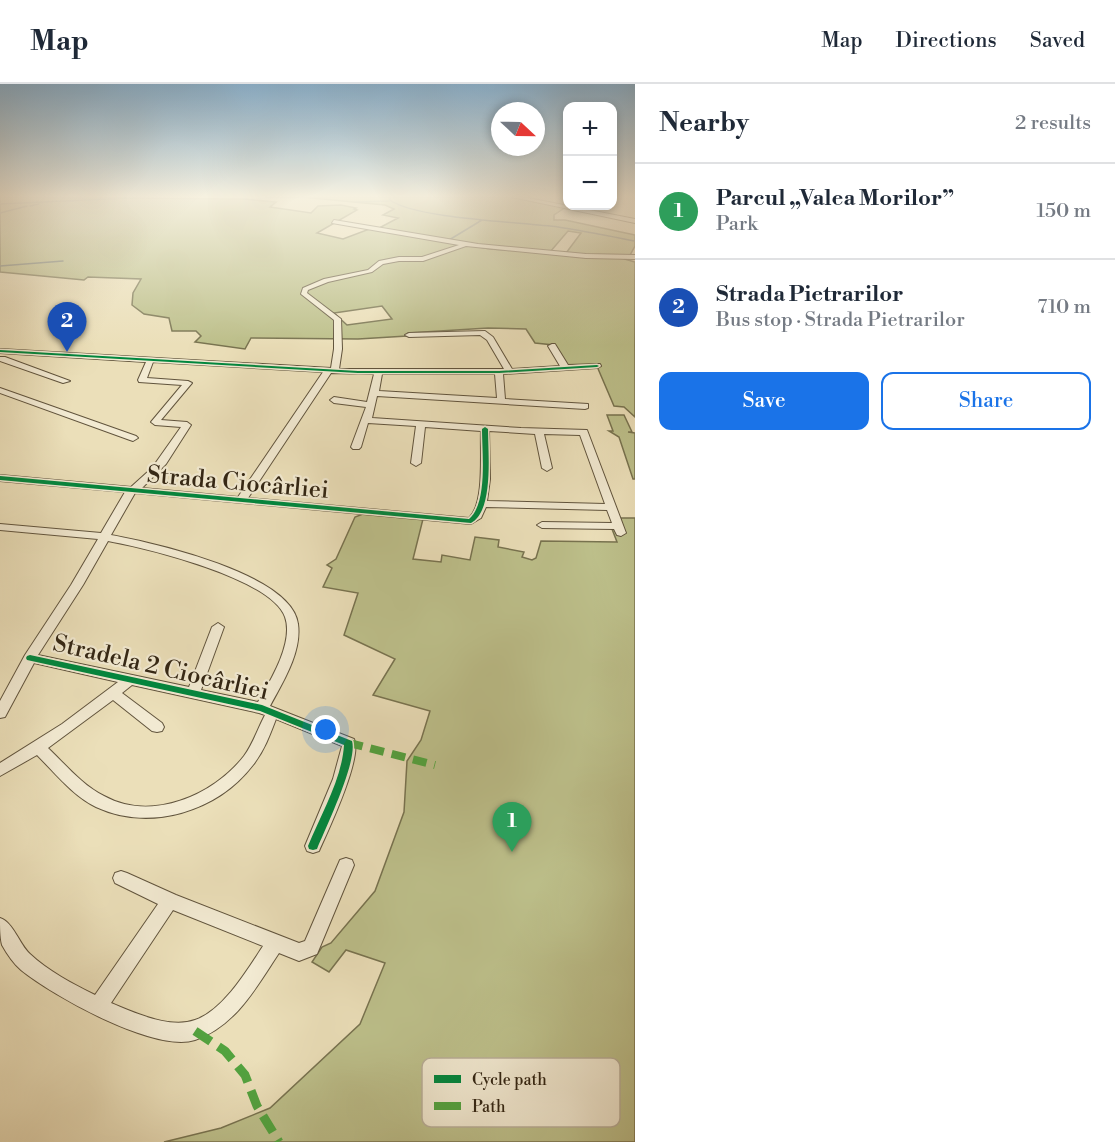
<!DOCTYPE html>
<meta charset="utf-8">
<style>
body{margin:0;font-family:"Libre Bodoni",serif;background:#f2f2f3;color:#1f2937}
.controls{position:absolute;right:18px;top:18px;display:grid;overflow:hidden;border-radius:12px;box-shadow:0 3px 9px #0003}
.controls button{width:54px;height:54px;display:grid;place-items:center;padding:0;border:0;border-bottom:2px solid #e0e1e3;background:#fff;color:#1f2937;font:30px sans-serif}
.compass{position:absolute;left:491px;top:18px;width:54px;height:54px;border-radius:50%;background:#fff;box-shadow:0 3px 9px #0003;rotate:112deg}
.you{position:absolute;left:326px;top:646px;width:21px;height:21px;margin:-15px;border:4px solid #fff;border-radius:50%;background:#1a73e8;box-shadow:0 0 0 9px #1a73e833}
.badge{display:grid;place-items:center;width:39px;height:39px;border-radius:50%;background:#1a73e8;color:#fff;font-size:20px;font-weight:700}
.pin{position:absolute;translate:-50% -50px;filter:drop-shadow(0 2px 3px #0008)}
.pin::after{content:'';position:absolute;top:32px;width:21px;height:18px;background:inherit;clip-path:polygon(0 0,100% 0,50% 100%)}
.list{margin:0;padding:0;list-style:none}
h2{display:flex;justify-content:space-between;align-items:center;height:78px;margin:0;padding:0 24px;font-size:26px}
h2 small{font-size:20px;font-weight:400;color:#747a83}
.list li{display:grid;grid-template-columns:39px 1fr auto;gap:18px;align-items:center;box-sizing:border-box;height:96px;padding:0 24px;border-top:2px solid #e0e1e3}
.list b{display:block;font-size:22px;white-space:nowrap}
.list p{margin:0;font-size:20px;white-space:nowrap;color:#747a83}
.list em{font-size:20px;font-style:normal;color:#747a83}
.actions{display:flex;gap:12px;padding:18px 24px}
.actions a{flex:1;padding:14px 0;border:2px solid #1a73e8;border-radius:12px;text-align:center;font-size:21px;color:#1a73e8}
.actions .main{background:#1a73e8;color:#fff}
.map{position:relative;flex:none;width:635px;height:1058px;overflow:hidden}
header{display:flex;align-items:center;gap:36px;box-sizing:border-box;height:84px;padding:0 30px;background:#fff;border-bottom:2px solid #e0e1e3}
header strong{font-size:28px}
nav{display:flex;gap:33px;margin-inline-start:auto;font-size:21px}
main{display:flex}
aside{flex:1;background:#fff}
.map>svg:first-child{display:block}
</style>
<header>
<strong>Map</strong>
<nav><a>Map</a><a>Directions</a><a>Saved</a></nav>
</header>
<main>
<div class="map">
<svg width="635" height="1058" viewBox="0 0 635 1058">
<rect width="100%" height="100%" fill="#ebdfb9"/>
<filter id="stains"><feTurbulence type="fractalNoise" baseFrequency=".00333" numOctaves="4"/><feColorMatrix values="0 0 0 0 .2 0 0 0 0 .09 0 0 0 0 .02 0 0 0 .5 -.17"/></filter>
<radialGradient id="worn" r=".72"><stop offset=".6" stop-color="#630" stop-opacity="0"/><stop offset="1" stop-color="#630" stop-opacity=".3"/></radialGradient>
<!-- green -->
<path fill="#bdc08b" stroke="#787350" stroke-width="1.5" fill-rule="evenodd" d="M0 113 244 115 276 118 270 123 311 129 318 122 341 121 356 124 354 125 357 126 317 149 343 155 372 144 490 165 621 174 635 178V333L624 323 614 322 596 280 567 284 554 261 535 259 526 245 488 244 408 249 407 252 358 255 251 254 245 265 195 258 201 252 196 247H172L169 234 144 230 132 221 133 209 141 195 88 193 84 196 0 188ZM382 222 392 235 347 241 334 229Z
M302 113H508L566 123 554 131V136H565L635 151V162L629 173 566 169 581 149 568 147 550 168 477 162 383 145 381 143 398 134 383 131 394 125 385 121Z
M607 331H624L632 348H628L635 349V395H633L619 353 609 347H613Z
M363 430 423 435 413 475 441 478 442 471 470 476 475 453 499 456 498 463 524 468 522 473 532 476 536 474 541 457 617 458 612 445H624L620 434H635V1058H164L221 1044 270 1024 360 940 385 879 346 866 329 888 312 878 322 863 331 859 375 807 404 728 407 677 421 656 430 627 373 611 395 575 344 551 358 509 323 503 332 484 327 481 336 475 355 433Z"/>
<g fill="none" stroke-linecap="round" stroke-linejoin="round">
<!-- stream -->
<path stroke="#747e78" stroke-width="1.5" d="M266 113H301
M335 113H361
M390 113V116C416 135 521 138 558 143 584 147 609 152 635 157
M356 118 389 117
M0 120 149 113
M30 122 39 120
M0 129 27 122
M449 156 482 136
M0 182 63 177"/>
<defs>
<path id="minor" d="M512 113H523L635 135V139Z
M334 136 478 160 586 170 635 171V175L586 174 466 162 423 177H399L383 180 372 188 328 198 308 206 307 209 341 235 342 265 339 285H504L487 256 480 251 409 253 405 251 409 249 485 247 493 253 512 285 560 282 548 262 552 260H555L568 281 600 280 601 282 597 284 503 290 505 315 588 320V324L585 325 377 312 372 334 521 344 587 346 626 449 621 452 617 451 614 445 542 444 537 441 542 438 612 439 607 426 486 423 481 434 471 440 135 409 111 451C154 459 292 490 298 540 302 568 283 598 270 622L354 655C363 673 328 747 319 767L313 769 307 767 305 762 333 695 342 662 276 635C270 651 264 667 253 681 217 728 150 748 96 723 73 712 55 689 37 671L0 692V679L62 640 118 598 34 579 5 633 0 634V617L25 571 71 501 98 455 0 446V440L101 449 125 408 0 397V391L131 403 152 384 181 343 155 341 151 338 182 301 139 298 138 296 146 278 0 269V265L331 284 334 265V236L301 210 303 204 324 195 368 186 379 177 399 173H422L459 161 332 139ZM153 278 323 288 238 413 142 404 166 380 191 341 187 338 161 336 192 299 188 297 147 294ZM331 289 374 290 367 318 334 313 330 316 334 319 366 323 351 363 353 365H359L361 363 368 339 416 342 411 379 416 382 421 379 425 343 481 347C480 368 485 419 469 434L248 414ZM382 290H495L497 314 379 307ZM489 347 535 350 542 384 547 387 552 384 544 350 580 351 605 420 487 417 490 395ZM108 457C146 464 271 494 285 533 294 558 271 596 258 618L201 606 224 543 218 539 212 543 189 603 38 571 83 501ZM132 601 259 629 265 631C258 644 253 660 244 672 213 712 151 738 104 712 82 701 66 681 48 664L113 616 152 647 157 648 162 647 164 643 162 639 122 609Z
M0 273H5L70 297 63 299 0 277Z
M0 304 136 352 138 354 133 357 130 356 0 309Z
M346 774 352 776 354 781 317 870 299 877 279 869C257 902 236 942 195 956 155 969 53 912 21 886 13 879 7 870 2 861 0 853 0 842 0 834 14 839 19 860 30 870 48 887 73 900 95 911L158 820 115 799 113 794 115 789 121 787 127 789 176 811 299 859 305 857 340 776ZM173 826 263 862C248 885 223 927 195 936 170 945 135 929 111 919Z"/>
</defs>
<!-- minor casing -->
<use href="#minor" stroke="#61543d" stroke-width="2"/>
<!-- minor -->
<use href="#minor" fill="#f2ead2" fill-rule="evenodd"/>
<!-- quiet-far2 -->
<path stroke="#52a33f" stroke-width="3" stroke-dasharray="5 3" stroke-linecap="butt" d="M121 113H135"/>
<!-- quiet-far1 -->
<path stroke="#52a33f" stroke-width="8" stroke-dasharray="14 8" stroke-linecap="butt" d="M349 659 435 681"/>
<!-- quiet -->
<path stroke="#52a33f" stroke-width="9" stroke-dasharray="19 9" stroke-linecap="butt" d="M195 947 225 967 245 991 257 1022 279 1058"/>
<defs>
<path id="cycleway" d="M0 266 358 287H499L597 281 599 282 597 283 499 289H358L0 268Z
M485 343 488 345C488 369 494 427 471 439L0 396V392L469 435C488 419 482 368 482 345Z
M30 571 262 621 352 657C358 677 326 743 317 765L313 766 309 765 308 762C321 730 342 695 344 661L260 627 27 576 26 574 27 572Z"/>
</defs>
<!-- cycleway casing -->
<use href="#cycleway" stroke="#f2ead2" stroke-width="3"/>
<!-- cycleway -->
<use href="#cycleway" fill="#00873e" fill-rule="evenodd"/>
</g>
<!-- sky -->
<linearGradient id="sky" x2="0" y2="1"><stop stop-color="#8bb6d6"/><stop offset="0.43" stop-color="#f6f1e0"/><stop offset="1" stop-color="#f6f1e0" stop-opacity="0"/></linearGradient>
<rect width="635" height="261" fill="url(#sky)"/>
<g text-anchor="middle" stroke-width="4.5" stroke-linejoin="round" paint-order="stroke">
<!-- street labels -->
<g font-size="24" fill="#332614" stroke="#f2ead2">
<text transform="translate(238 398) rotate(5)" y="8">Strada Ciocârliei</text>
<text transform="translate(161 583) rotate(13)" y="8">Stradela 2 Ciocârliei</text>
</g>
</g>
<!-- legend -->
<rect x="422" y="974" width="198" height="69" rx="9" fill="#f2ead2" stroke="#b9af99" stroke-width="1.5"/>
<rect x="434" y="991" width="27" height="8" fill="#00873e"/>
<rect x="434" y="1018" width="27" height="8" fill="#52a33f"/>
<g font-size="16" fill="#332614">
<text x="472" y="1001">Cycle path</text>
<text x="472" y="1028">Path</text>
</g>
<rect width="100%" height="100%" filter="url(#stains)"/>
<rect width="100%" height="100%" fill="url(#worn)"/>
</svg>
<div class="controls">
<button>+</button>
<button>−</button>
</div>
<svg class="compass" viewBox="-18 -18 36 36"><path d="M0-13l5 13h-10z" fill="#e53935"/><path d="M0 13l5-13h-10z" fill="#747a83"/></svg>
<div class="you"></div>
<div class="pin badge" style="left:512px;top:768px;background:#2e9e5b">1</div>
<div class="pin badge" style="left:67px;top:268px;background:#1a4fb4">2</div>
</div>
<aside>
<h2>Nearby<small>2 results</small></h2>
<ul class="list">
<li><span class="badge" style="background:#2e9e5b">1</span><div><b>Parcul „Valea Morilor”</b><p>Park</p></div><em>150 m</em></li>
<li><span class="badge" style="background:#1a4fb4">2</span><div><b>Strada Pietrarilor</b><p>Bus stop · Strada Pietrarilor</p></div><em>710 m</em></li>
</ul>
<div class="actions"><a class="main">Save</a><a>Share</a></div>
</aside>
</main>
